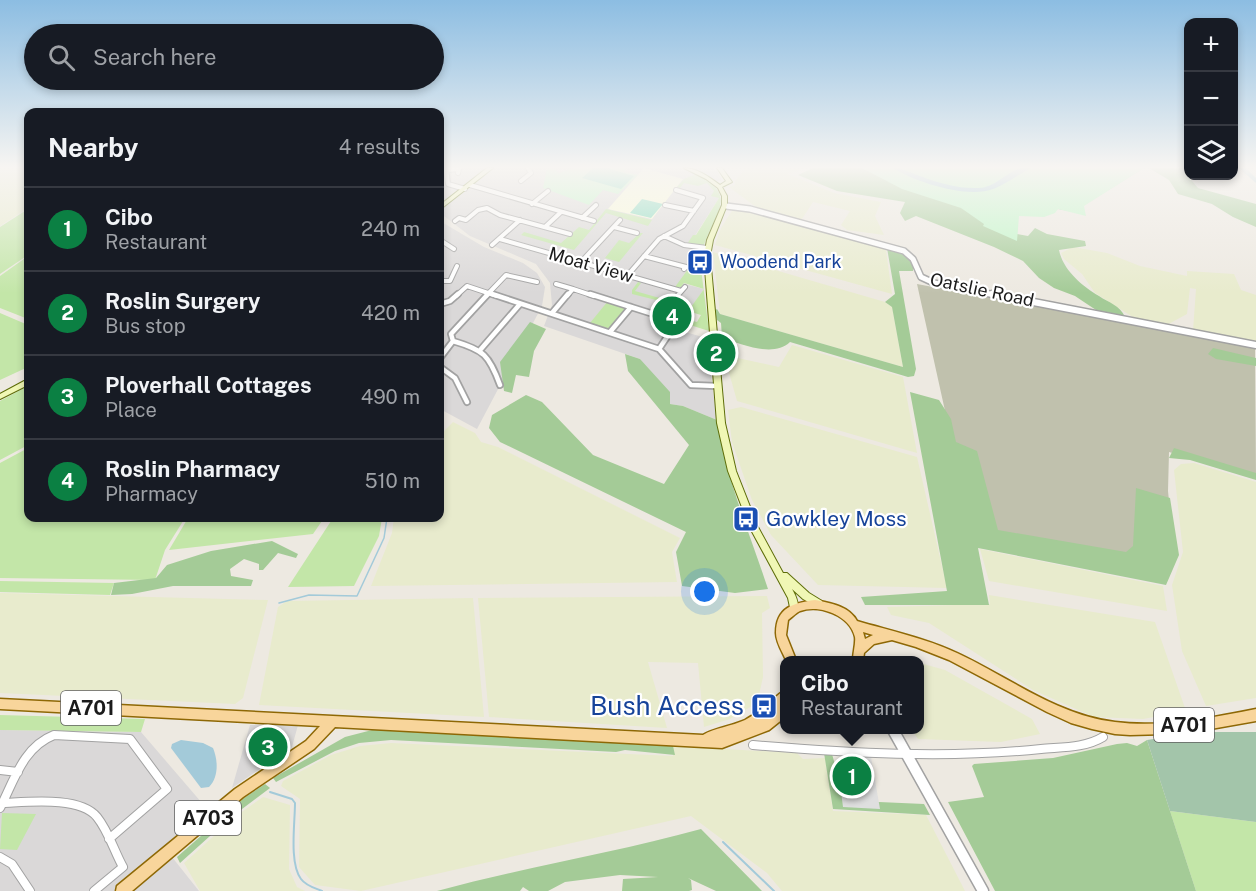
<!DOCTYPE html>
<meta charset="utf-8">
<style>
body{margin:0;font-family:"Public Sans",sans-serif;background:#242831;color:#f1f3f6}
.controls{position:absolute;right:18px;top:18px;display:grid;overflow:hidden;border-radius:12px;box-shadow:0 3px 9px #0003}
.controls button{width:54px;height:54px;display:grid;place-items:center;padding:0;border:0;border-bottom:2px solid #363941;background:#171b24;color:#f1f3f6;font:30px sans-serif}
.you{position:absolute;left:705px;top:592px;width:21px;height:21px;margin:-15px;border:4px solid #fff;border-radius:50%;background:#1a73e8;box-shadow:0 0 0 9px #1a73e833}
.badge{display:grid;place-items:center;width:39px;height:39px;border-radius:50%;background:#0b8043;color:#fff;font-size:20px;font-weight:700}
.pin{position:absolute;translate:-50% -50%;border:3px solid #fff;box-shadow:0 2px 6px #0006}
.popup{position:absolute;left:780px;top:656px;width:144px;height:78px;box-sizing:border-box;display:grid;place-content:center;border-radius:12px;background:#171b24;filter:drop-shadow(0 2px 4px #0005);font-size:20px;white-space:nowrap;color:#9ea1a6}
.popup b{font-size:22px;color:#f1f3f6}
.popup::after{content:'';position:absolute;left:50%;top:100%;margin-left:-12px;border:12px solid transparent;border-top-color:#171b24}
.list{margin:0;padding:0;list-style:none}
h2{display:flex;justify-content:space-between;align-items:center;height:78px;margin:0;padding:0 24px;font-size:26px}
h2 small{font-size:20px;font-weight:400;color:#9ea1a6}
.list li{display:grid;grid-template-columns:39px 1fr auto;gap:18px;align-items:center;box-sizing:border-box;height:84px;padding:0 24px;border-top:2px solid #363941}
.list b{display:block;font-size:22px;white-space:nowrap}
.list p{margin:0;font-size:20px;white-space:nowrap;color:#9ea1a6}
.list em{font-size:20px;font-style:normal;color:#9ea1a6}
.icon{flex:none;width:33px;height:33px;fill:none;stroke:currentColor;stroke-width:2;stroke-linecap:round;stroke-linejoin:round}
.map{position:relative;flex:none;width:1256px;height:891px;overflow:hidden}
.search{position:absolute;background:#171b24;box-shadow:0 3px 9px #0003;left:24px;top:24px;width:420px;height:66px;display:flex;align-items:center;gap:15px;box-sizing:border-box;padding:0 21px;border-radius:33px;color:#9ea1a6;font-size:22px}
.panel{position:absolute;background:#171b24;box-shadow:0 3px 9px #0003;left:24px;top:108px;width:420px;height:414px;border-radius:12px}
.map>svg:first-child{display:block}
</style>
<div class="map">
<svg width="1256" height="891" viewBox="0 0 1256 891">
<rect width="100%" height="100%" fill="#ede9e1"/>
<!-- residential -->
<path fill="#dad8d8" d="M440 168H711L717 171 722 180 709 184 719 198 689 245 702 248 681 283 704 289 689 311 666 305 654 323 706 338 717 420 683 406 670 404 640 359 544 326 552 305 550 283 536 264 470 236 440 213Z
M440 221 484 247 523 263 537 273 545 287 542 306 477 429 440 409Z
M250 725H298L292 747 232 788Z
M0 730 141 732 208 810 114 891H0Z
M172 857 199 891H132Z"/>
<!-- education -->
<path fill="#fcfed9" d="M644 168 683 179 652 219 608 209Z"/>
<!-- construction -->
<path fill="#c0c1ad" d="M917 284 1255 348 1256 478 1169 452 1168 491 1174 550 1163 581 974 542Z"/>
<!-- farmland -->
<path fill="#e8ebcd" d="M0 168H28V208L0 226Z
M746 168H804L788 174 834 193 881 202 875 216 884 235 847 230 841 225 850 211 813 202 800 222 782 217 780 211 781 216 756 207 729 187 735 185V181Z
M733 209 748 211 881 247 886 250 892 294 715 245 721 228Z
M1073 247 1107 253 1140 266 1187 276V271L1234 274 1241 290 1256 295V344L1193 331 1196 289 1190 288 1187 314 1165 326 1136 319 1095 293 1082 274 1064 259 1061 253Z
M713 252 885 302 892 307 903 367 720 314Z
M792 345 903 377 917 453 737 401 724 355 779 367Z
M741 407 917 457 947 588 818 585 771 535 752 500 732 442 728 410Z
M453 422 475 433 481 442 498 447 680 538 672 552 677 582 371 586 392 533 394 518H440V435Z
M1194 463 1256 482V698L1206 706 1182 651 1172 585 1183 552 1174 470 1181 464Z
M980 549 1163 586 1167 611 989 581Z
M0 593 268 600 243 698 235 704 0 693Z
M989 595 1155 622 1186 711 1143 719 1094 717 1033 690 929 623 891 615 887 607 990 604Z
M767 596 770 608 762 613 763 677 759 695 752 706 730 719 704 727 698 663 648 662 667 728 489 717 478 598Z
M473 598 484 717 259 705 278 607 287 601Z
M920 663 945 670 1032 719 1040 734 1001 742 918 739 912 730H920Z
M391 743 673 756V746L797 753 803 759 825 758 833 811 926 815 965 891H782L767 873 691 816 361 891 315 885 299 867 300 799 281 786 283 781 331 755 360 746Z
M263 797 290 805 289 869 297 887 305 891H200L184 863 236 816Z"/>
<!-- grass -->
<path fill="#c3e6a8" d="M696 174C740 196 714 213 704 245L687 244 693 235H696L719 198 711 196 714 191 707 183 698 186 684 183 680 188 677 187 684 179Z
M28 209V255L0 274V227Z
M606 209 652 220 648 226 606 213 574 250 521 235 524 232 561 243 579 227 589 230Z
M640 233H643L619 262 605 258 619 240 629 243Z
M702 250 700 261 709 331 690 325 693 321 697 322 701 315 674 307 672 304 632 294V290L638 282 641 283 635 291 691 307 704 289 684 283 681 287H675Z
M28 256V319L0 308V276Z
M608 301 628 307 610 329 590 323Z
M0 313 28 325V367L0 380Z
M28 386V445L0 460V401Z
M28 448V518H185L165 550 155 580 0 578V463Z
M188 518H324L313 534 169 550Z
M333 518H382L379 536 354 586 288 587Z
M0 581 114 583 110 595 0 592Z
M0 715 145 719 141 732 0 730Z
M1170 811 1256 822V891H1196Z
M2 813 36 814 17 850 0 849Z"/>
<!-- forest -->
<path fill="#a4cb97" d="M813 168H1144L1073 212 1058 209 1018 216 1017 234 1028 236 1035 228 1047 234 1085 241 1086 246 1059 250C1063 270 1082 286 1099 296 1109 303 1120 305 1125 317L1096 310 1075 296 1054 288 1039 278 1023 261 994 247 916 216 905 221 900 213 905 202 837 191 798 175Z
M1149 168H1188V176L1198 188 1256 204V227L1233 217 1212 204 1178 194 1169 180Z
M887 248 900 251 913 262V271H899L916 369 914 376 908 377 790 342C773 358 742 344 722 338L721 323 717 320 714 311 717 309 720 314 903 367 892 307 885 302 895 294Z
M530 322 546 329 534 351 529 377 516 375 512 393 504 391 500 362Z
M1213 348 1256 358V366L1216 359 1208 354Z
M625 354 640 359 670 392V404L683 406 717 420C726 478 750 534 768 589L735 593 682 586 676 552 686 532 500 442 489 428 492 415 526 395 542 402 593 455 664 484 689 445 628 371Z
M910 392 939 400 951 419 956 442 977 451 998 530 1126 552 1133 546 1136 488 1170 498 1179 555 1166 585 978 548 989 605H865L861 597 947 591Z
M1174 448 1256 473V480L1190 460 1169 458Z
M272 541 298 554 296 558 278 553 263 570H259V564L244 559 230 569 231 576 253 580 251 586H173L132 594 111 595 114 583 156 578 167 565 211 551Z
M405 729 630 744 673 746 675 755 625 750 616 752 391 740 359 743 335 751 276 782 273 778 345 737 372 730Z
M1147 740 1196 891H995L948 802 984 797 972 766 974 764 1053 758 1117 744 1127 743 1137 746Z
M824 753 832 754 846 804 879 802 924 804 930 815 833 809Z
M265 784 270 788 230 818 180 863 177 857 244 798Z
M701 829 762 891H716L688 878 691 880 692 890 689 891H622L623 879 658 877 620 875 565 882 548 891H529L523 887 520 891H437C525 867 614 853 701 829Z"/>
<!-- cemetery -->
<path fill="#a3c5aa" d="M1199 732H1256V822L1170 811 1147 740Z"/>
<!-- park -->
<path fill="#bef7c6" d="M547 168 555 169 559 173 573 168H626L624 172 638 175 618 194 603 190 589 205 543 188Z
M862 168H1144L1084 206 1086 216 1058 209 1055 213 1044 217 1019 216 1017 241 983 226 984 224 961 208 902 189Z"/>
<!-- pitch -->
<path fill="#81dabc" d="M593 168H607L634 176 621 189 582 178Z
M642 199 663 204 651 218 630 213Z"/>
<!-- parking -->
<path fill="#dfdfdf" d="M859 756 871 757 880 809 843 807 840 784H849L850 789H865Z"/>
<!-- water -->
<path fill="#a3cad9" d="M181 740 203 743 213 748C218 760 219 777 209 787L201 788 171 748 172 744Z"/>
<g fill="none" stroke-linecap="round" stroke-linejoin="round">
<!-- stream-far1 -->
<path stroke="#a3cad9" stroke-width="1.5" d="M279 603 309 595 357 596 384 538 387 518"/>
<!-- stream -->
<path stroke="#a3cad9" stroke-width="2" d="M270 792 292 799 295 803C295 823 289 863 301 879 306 886 315 888 322 891
M723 842 774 891"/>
<!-- river -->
<path fill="#a3cad9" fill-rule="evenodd" d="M893 168C903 168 911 173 920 176 939 183 959 189 979 188 996 187 1006 172 1021 168 1024 168 1028 168 1031 168 1019 174 1004 185 993 189 968 199 915 182 893 168Z
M1239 168H1246L1256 178V183Z"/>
<defs>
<path id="minor-far2" d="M446 168 448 184 465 189
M447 170 459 169 458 173
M521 181 531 173 528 168
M470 185 594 221
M532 204 548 191
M665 205 694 211
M582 218 596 205
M455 221 459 218 466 220 478 210 487 208 500 215 570 234
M545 227 561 212
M614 227 637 233
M664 236 684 245 707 248
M500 239 681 291
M440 240 454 249
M492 245 520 220
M644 256 686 267 684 269
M580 263 620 220
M627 276 659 239 683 226 703 198 676 190
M440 281H450L457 266
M556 284 573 289
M678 295 685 287
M456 296 467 286 497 296
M486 296 506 275 537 282
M567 296 573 289 594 296"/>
<path id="minor-far1" d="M492 294 659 349 691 385 717 386
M590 294 650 313
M440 304 450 301 458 294
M552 313 568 294
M610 332 631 307
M453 341C484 350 489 355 500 385
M481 349 520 304
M659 349 671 331
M440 358 453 341 451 334 488 294
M440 367 455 378 467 402"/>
<path id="minor" d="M753 745C849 753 945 759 1041 749 1062 747 1085 748 1103 737
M0 770 18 772
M3 803C28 802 80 796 97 817 109 832 114 851 123 867L94 891
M0 808C14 781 23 747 54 735L130 739 167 789 109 839
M0 857 12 864 30 891"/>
<path id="tertiary-far2" d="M726 206 750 209 904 251 913 259 921 277 934 283 1000 296"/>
<path id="tertiary-far1" d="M992 294 1256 345"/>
<path id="tertiary" d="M893 730 983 891"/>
<path id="secondary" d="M487 168H493L442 208H440V205Z
M684 168C697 168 709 177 720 185L726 181 717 168H722L732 182 722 187 727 196V205L713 240 710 256 725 423 736 471 758 527 783 573H787L809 593 822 601 823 604 822 607 819 608 803 599 792 589C796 596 800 605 797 612L794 613 791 612 788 598 750 528 728 471 717 423 704 256 707 240 722 205V196L718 188 706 179Z
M26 380H28V385L0 399V394Z"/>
<path id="primary" d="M815 600C830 603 849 606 857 621 891 631 925 638 957 653 1009 677 1056 715 1115 722 1161 728 1211 718 1256 709V721L1205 730 1166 734 1130 735 1115 734 1092 729 1071 723 1047 712 949 660 916 647 892 640 874 644 864 653 863 660H853C853 653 856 643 855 637 850 615 819 604 800 611 796 613 792 617 788 620L786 635 796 660H786C783 653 776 642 776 633 776 607 794 603 815 600ZM863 632 873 635 865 639Z
M784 691V703L780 708 784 707V718L769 730 722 748 335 727 314 749 243 797 132 891H116L117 886 235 789 306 741 320 726 0 709V699L703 735C714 728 732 726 745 720 753 715 762 710 769 703 774 699 778 694 784 691Z"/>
</defs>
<!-- minor-far2 casing -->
<use href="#minor-far2" stroke="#a2a2a2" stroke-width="6"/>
<!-- minor-far1 casing -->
<use href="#minor-far1" stroke="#a2a2a2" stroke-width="8"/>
<!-- minor casing -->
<use href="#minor" stroke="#a2a2a2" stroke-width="10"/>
<!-- tertiary-far2 casing -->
<use href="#tertiary-far2" stroke="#a2a2a2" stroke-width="8"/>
<!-- tertiary-far1 casing -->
<use href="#tertiary-far1" stroke="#a2a2a2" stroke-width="9"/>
<!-- tertiary casing -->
<use href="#tertiary" stroke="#a2a2a2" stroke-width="13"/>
<!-- secondary casing -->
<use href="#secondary" stroke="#5d6d08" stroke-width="2"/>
<!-- primary casing -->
<use href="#primary" stroke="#8e6805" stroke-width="3"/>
<!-- minor-far2 -->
<use href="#minor-far2" stroke="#fff" stroke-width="4"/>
<!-- minor-far1 -->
<use href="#minor-far1" stroke="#fff" stroke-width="4.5"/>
<!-- minor -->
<use href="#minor" stroke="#fff" stroke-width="8"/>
<!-- tertiary-far2 -->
<use href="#tertiary-far2" stroke="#fff" stroke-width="5"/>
<!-- tertiary-far1 -->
<use href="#tertiary-far1" stroke="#fff" stroke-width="6"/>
<!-- tertiary -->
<use href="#tertiary" stroke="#fff" stroke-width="10"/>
<!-- secondary -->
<use href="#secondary" fill="#f0f7b5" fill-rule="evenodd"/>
<!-- primary -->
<use href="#primary" fill="#f8d59b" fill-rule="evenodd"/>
</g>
<!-- sky -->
<linearGradient id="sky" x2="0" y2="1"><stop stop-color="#8cbde2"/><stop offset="0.57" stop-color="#f7f5f2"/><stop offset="1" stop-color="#f7f5f2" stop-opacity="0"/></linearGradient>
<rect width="1256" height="293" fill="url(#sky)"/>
<!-- icons -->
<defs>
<symbol id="bus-square" viewBox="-11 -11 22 22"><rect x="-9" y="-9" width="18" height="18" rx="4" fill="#1a4fb4" stroke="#fff"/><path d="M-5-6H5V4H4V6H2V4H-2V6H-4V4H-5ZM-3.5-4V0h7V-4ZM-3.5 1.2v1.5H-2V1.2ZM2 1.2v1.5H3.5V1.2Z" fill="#fff"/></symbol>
</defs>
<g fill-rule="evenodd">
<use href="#bus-square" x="685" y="247" width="30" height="30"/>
<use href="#bus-square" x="731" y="504" width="30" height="30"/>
<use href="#bus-square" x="749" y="691" width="30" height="30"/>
</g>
<g text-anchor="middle" stroke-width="4.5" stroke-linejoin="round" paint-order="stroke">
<!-- far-transit labels -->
<g font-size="18" fill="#164399" stroke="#fff" text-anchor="start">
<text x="720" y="268">Woodend Park</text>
</g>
<!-- far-street labels -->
<g font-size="18" fill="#1b1b1b" stroke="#fff">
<text transform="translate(591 265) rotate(16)" y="6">Moat View</text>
<text transform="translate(982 290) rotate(12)" y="6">Oatslie Road</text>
</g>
<!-- shield labels -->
<g fill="#fff" stroke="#5f5f5f" stroke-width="1.5">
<rect x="61" y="691" width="60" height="34" rx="4.5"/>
<rect x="1154" y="708" width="60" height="34" rx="4.5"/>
<rect x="175" y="801" width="66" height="34" rx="4.5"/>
</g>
<g font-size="20" font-weight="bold" fill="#1b1b1b">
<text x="91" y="715">A701</text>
<text x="1184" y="732">A701</text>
<text x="208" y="825">A703</text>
</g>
<!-- transit labels -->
<g font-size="21" fill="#164399" stroke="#fff" text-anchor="start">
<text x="766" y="526">Gowkley Moss</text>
</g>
<!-- near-transit labels -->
<g font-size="26" fill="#164399" stroke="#fff" text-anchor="end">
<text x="744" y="715">Bush Access</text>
</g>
</g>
</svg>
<div class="controls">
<button>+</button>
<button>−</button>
<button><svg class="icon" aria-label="layers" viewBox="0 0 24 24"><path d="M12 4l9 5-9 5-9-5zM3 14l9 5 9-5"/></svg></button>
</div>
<div class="you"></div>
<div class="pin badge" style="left:852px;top:776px">1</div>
<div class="popup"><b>Cibo</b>Restaurant</div>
<div class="pin badge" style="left:716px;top:353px">2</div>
<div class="pin badge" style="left:268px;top:747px">3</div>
<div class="pin badge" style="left:672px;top:316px">4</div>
<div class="search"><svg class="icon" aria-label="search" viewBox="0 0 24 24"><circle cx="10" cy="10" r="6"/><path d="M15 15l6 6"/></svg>Search here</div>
<section class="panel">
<h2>Nearby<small>4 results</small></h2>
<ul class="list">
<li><span class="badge">1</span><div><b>Cibo</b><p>Restaurant</p></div><em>240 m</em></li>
<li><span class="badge">2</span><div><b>Roslin Surgery</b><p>Bus stop</p></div><em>420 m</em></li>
<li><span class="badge">3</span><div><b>Ploverhall Cottages</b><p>Place</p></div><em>490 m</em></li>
<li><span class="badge">4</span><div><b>Roslin Pharmacy</b><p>Pharmacy</p></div><em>510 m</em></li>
</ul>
</section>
</div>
